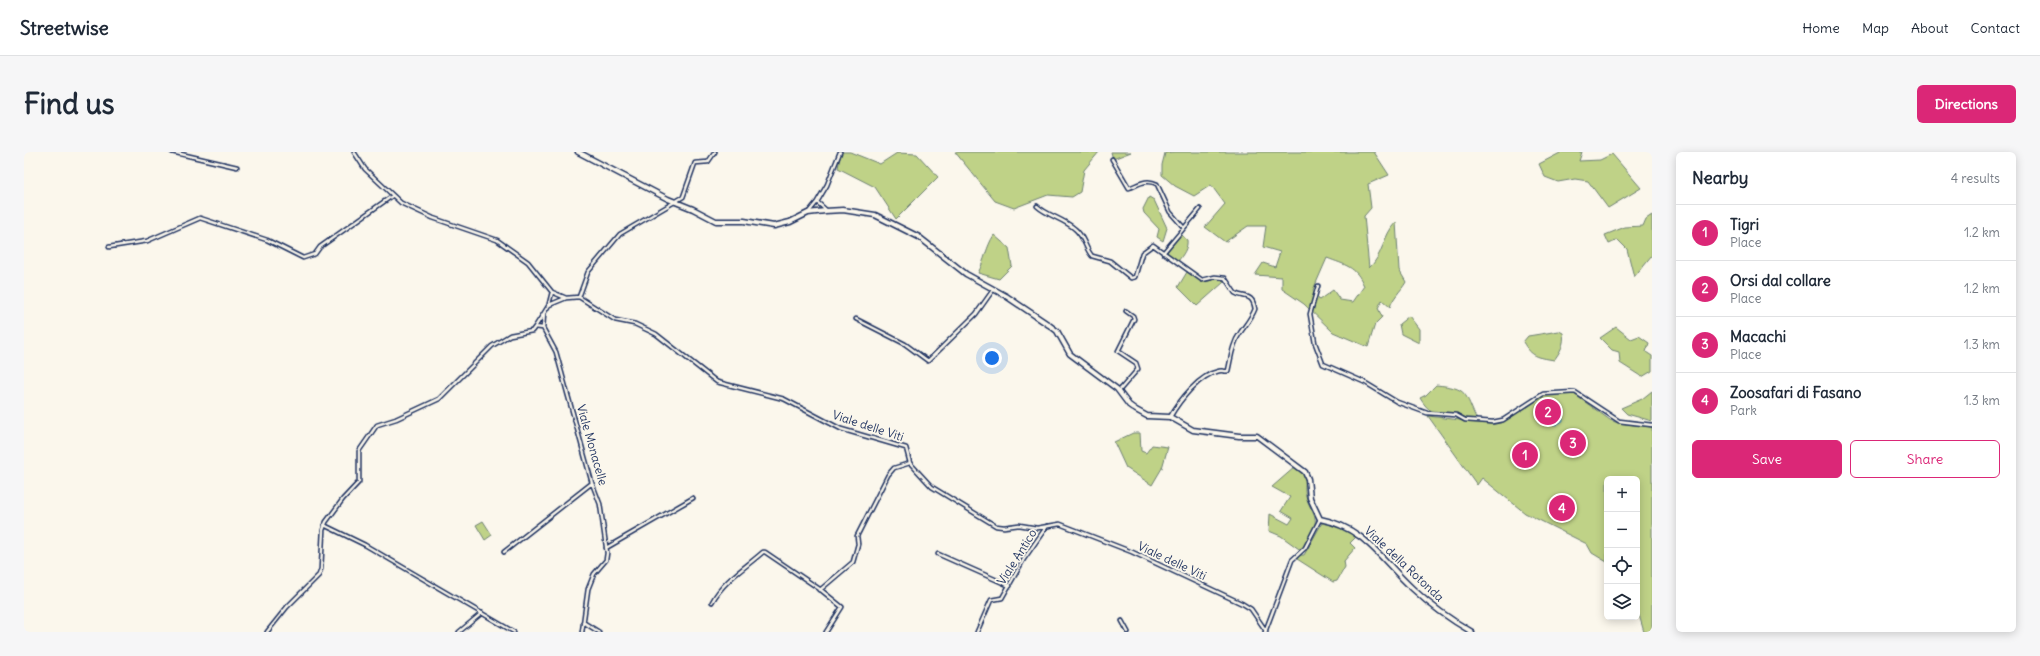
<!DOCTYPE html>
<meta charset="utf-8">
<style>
body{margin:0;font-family:Delius,sans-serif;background:#f6f6f7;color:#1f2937}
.controls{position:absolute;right:12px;bottom:12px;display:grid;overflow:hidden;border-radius:6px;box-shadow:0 2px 10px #0003}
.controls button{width:36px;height:36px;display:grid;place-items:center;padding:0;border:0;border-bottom:1px solid #e0e1e3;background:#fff;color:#1f2937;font:20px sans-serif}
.you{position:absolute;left:968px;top:206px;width:14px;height:14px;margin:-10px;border:3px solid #fff;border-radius:50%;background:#1a73e8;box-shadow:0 0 0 6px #1a73e833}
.badge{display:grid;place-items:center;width:26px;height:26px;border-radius:50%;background:#db2777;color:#fff;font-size:13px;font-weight:700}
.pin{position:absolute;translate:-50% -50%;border:2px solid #fff;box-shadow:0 1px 4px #0006}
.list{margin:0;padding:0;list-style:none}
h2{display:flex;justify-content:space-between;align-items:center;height:52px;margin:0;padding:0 16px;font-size:17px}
h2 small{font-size:13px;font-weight:400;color:#747a83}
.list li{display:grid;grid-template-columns:26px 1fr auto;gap:12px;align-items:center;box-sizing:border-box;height:56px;padding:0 16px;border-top:1px solid #e0e1e3}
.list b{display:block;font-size:15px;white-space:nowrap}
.list p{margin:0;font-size:13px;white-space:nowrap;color:#747a83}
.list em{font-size:13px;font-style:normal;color:#747a83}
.actions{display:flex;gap:8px;padding:12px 16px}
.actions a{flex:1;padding:9px 0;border:1px solid #db2777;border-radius:6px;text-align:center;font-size:14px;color:#db2777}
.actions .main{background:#db2777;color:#fff}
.icon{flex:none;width:22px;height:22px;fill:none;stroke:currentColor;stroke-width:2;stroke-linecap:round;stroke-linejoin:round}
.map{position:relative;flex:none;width:1628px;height:480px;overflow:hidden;border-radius:6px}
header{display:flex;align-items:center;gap:24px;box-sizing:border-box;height:56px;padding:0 20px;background:#fff;border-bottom:1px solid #e0e1e3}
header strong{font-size:19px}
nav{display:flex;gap:22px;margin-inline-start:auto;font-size:14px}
.intro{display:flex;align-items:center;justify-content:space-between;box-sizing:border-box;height:96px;padding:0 24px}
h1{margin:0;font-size:28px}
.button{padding:10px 18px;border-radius:6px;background:#db2777;color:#fff;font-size:14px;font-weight:700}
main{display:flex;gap:24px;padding:0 24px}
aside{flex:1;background:#fff;border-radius:6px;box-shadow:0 2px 10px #0003}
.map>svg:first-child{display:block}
</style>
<header>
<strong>Streetwise</strong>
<nav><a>Home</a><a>Map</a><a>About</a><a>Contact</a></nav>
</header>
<div class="intro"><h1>Find us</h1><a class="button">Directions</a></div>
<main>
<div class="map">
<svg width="1628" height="480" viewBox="0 0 1628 480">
<rect width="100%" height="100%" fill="#fbf7ec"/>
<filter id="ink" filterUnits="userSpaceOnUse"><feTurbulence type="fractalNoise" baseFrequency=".025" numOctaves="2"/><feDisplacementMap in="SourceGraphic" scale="8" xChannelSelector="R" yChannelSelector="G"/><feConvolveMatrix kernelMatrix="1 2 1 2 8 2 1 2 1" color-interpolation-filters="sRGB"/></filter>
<g filter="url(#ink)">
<!-- green -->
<path fill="#bfd287" stroke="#6d8072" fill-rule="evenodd" d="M817 0H826L856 12 873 1 893 2 914 25 872 67 851 35 814 16Z
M931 0H1075L1060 18 1056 40 1048 45 1024 43 990 56 971 49Z
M1087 0H1107L1089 7Z
M1149 0H1350L1365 23 1344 32 1347 56 1340 64 1345 116C1359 104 1359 83 1372 70L1375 118 1382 130C1377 139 1369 145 1366 155L1358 148 1354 156 1358 165 1351 172 1344 195 1309 180 1280 152 1258 137V125L1231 123 1239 111 1251 115 1256 100 1239 95 1242 74H1224L1201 90 1181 75 1201 52 1187 33 1170 44 1151 34 1138 23V13L1141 1ZM1303 106C1321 113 1332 114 1340 134L1329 150 1316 148 1309 138 1295 148 1289 138Z
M1538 0H1558L1555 9 1576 8 1588 2 1617 36 1584 56 1564 29 1551 27 1534 30 1521 25 1515 12Z
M1125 45 1130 48 1143 76 1139 89 1133 85 1135 77 1120 61 1119 57Z
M1628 63V103L1610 125 1603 97 1594 88 1585 92 1581 83 1601 75 1619 74 1622 67Z
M970 83 985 96 988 114 975 127 954 121C961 108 962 95 970 83Z
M1157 83 1163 88C1164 96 1159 103 1154 109L1142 101Z
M1163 120 1181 130 1192 127 1199 128 1200 130 1173 154 1154 135Z
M1385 164 1395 177V191L1377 182 1375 172Z
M1592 175 1607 187 1615 184 1625 191 1622 200 1628 204V219L1618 225 1596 211 1595 200 1588 198 1576 186Z
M1535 179 1539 181C1541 192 1536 200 1530 208 1513 205 1508 205 1499 190L1504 184Z
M1412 233C1445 236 1440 241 1453 268 1445 267 1439 265 1431 263 1412 260 1407 264 1396 246L1402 243Z
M1628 239V269L1603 262 1597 256 1618 247Z
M1550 242 1586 268 1594 271 1628 275V480H1620L1613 456V327H1583V410L1568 401 1563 392 1501 361 1458 326 1453 333 1404 264 1468 272C1487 269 1501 251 1519 244 1528 241 1541 242 1550 242Z
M1109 281H1116L1117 299 1122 301 1128 293 1144 295 1138 316 1128 333 1102 316 1090 290Z
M1271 315C1288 326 1278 329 1282 344 1287 362 1297 364 1287 384 1284 389 1282 393 1278 397H1275L1257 384 1245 379 1246 362 1265 372 1269 366 1257 359 1266 345 1248 335Z
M459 369 468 383 461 388 452 373Z
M1303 370 1317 375 1333 384 1326 391 1331 396 1320 409 1321 415 1313 429 1309 430 1273 407 1276 403H1280L1298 371Z"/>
<!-- water -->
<path fill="#8cdbea" stroke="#5f96b2" d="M1530 260 1532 261 1534 266H1539V269L1532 273 1518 271 1517 267Z"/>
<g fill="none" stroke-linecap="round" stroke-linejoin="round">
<defs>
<path id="street" d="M148 0 213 15
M330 0 341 17 377 51 409 66 473 88 504 110 528 140 542 146
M1088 7 1105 36C1114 33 1122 26 1133 32L1146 60 1160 76
M793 50 802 58
M1013 54C1024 64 1040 67 1051 77 1060 84 1061 96 1068 104L1086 109 1107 126 1111 125 1118 101 1129 93 1178 128 1191 125 1201 126 1211 141C1220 147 1228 140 1231 157 1227 167 1222 172 1216 181 1208 192 1207 207 1204 219 1200 220 1199 218 1195 219 1175 223 1156 248 1146 265
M784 61 793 50 803 33 816 0
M85 95 123 89 176 66 243 88 279 106 291 102 296 95 368 44
M1139 101 1176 57
M1294 134 1286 162 1291 191 1299 212 1340 230 1373 250 1403 261 1432 263 1441 268 1469 270 1479 268 1519 242 1551 240 1595 269 1628 273
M555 145 591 168 611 172 632 182 693 230 760 247 817 277 882 296 886 311 908 335 972 374 980 375 995 373 1013 376 1036 372 1108 400 1219 452 1227 457 1242 479
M555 145 542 146 525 153 520 161 519 176 532 200 568 331 576 352 583 401 582 408 570 422 564 437 558 480
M555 145 564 120 596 82 659 45 671 11 684 10 691 0
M525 152 528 140
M832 167 881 192 904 209 952 162 969 138
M511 175 520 161
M1095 239 1114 217 1112 211 1094 199 1110 167 1109 164 1102 159
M300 373 341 393 490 480
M582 396 669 346
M480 400 568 331
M914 402 986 434
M796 438 829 410 834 392 833 384 864 323 870 316 886 311
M688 450C700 428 721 416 739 400H741L797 438 818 455 802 480
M1098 469 1104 480
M559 470 575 480
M243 480 263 455 295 423 297 417 299 378 302 370 319 347 335 330V299L353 273 372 267 415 247 468 194 486 183 508 179 511 175 519 176
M435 480 458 461
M953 480 967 448 978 446 1000 407 1023 374
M1241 480 1268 408 1281 396 1296 367"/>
<path id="secondary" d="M554 0 644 47 669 57 692 69H720L750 74 766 70 784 61 801 59 819 58 851 63 895 85 942 122 982 144 1025 173 1033 179 1046 202 1093 237 1105 253 1112 258 1123 264 1146 265 1169 278 1215 284H1233L1281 320 1284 327 1286 346 1296 367C1342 376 1357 408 1389 437 1406 453 1427 468 1448 480"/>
</defs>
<!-- street casing -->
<use href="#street" stroke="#1b2f5e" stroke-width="5.5"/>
<!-- secondary casing -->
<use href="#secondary" stroke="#1b2f5e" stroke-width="7"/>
<!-- street -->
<use href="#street" stroke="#fbf7ec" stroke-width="2.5"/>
<!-- secondary -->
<use href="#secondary" stroke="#fbf7ec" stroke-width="4"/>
</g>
</g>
<g text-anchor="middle" stroke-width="3.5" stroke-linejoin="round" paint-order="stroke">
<!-- street labels -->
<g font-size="12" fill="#1b2f5e" stroke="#fbf7ec">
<text transform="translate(844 274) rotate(18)" y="4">Viale delle Viti</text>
<text transform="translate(568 293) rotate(74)" y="4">Viale Monacelle</text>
<text transform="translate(993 405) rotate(-58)" y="4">Viale Antico</text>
<text transform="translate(1148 409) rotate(25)" y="4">Viale delle Viti</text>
<text transform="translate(1380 412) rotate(43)" y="4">Viale della Rotonda</text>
</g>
</g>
</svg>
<div class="controls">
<button>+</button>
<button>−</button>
<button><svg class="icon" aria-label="locate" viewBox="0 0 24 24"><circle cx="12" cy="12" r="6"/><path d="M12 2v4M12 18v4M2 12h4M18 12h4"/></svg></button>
<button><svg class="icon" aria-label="layers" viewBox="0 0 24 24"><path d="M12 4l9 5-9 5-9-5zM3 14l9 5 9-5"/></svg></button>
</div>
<div class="you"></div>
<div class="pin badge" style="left:1501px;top:303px">1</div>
<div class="pin badge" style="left:1524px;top:260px">2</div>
<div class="pin badge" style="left:1549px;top:291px">3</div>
<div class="pin badge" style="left:1538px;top:356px">4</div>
</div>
<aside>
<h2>Nearby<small>4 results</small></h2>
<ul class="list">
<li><span class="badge">1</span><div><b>Tigri</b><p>Place</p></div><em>1.2 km</em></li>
<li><span class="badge">2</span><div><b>Orsi dal collare</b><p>Place</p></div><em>1.2 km</em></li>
<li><span class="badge">3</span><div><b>Macachi</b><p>Place</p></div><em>1.3 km</em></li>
<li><span class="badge">4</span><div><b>Zoosafari di Fasano</b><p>Park</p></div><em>1.3 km</em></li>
</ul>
<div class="actions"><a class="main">Save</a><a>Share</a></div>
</aside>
</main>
